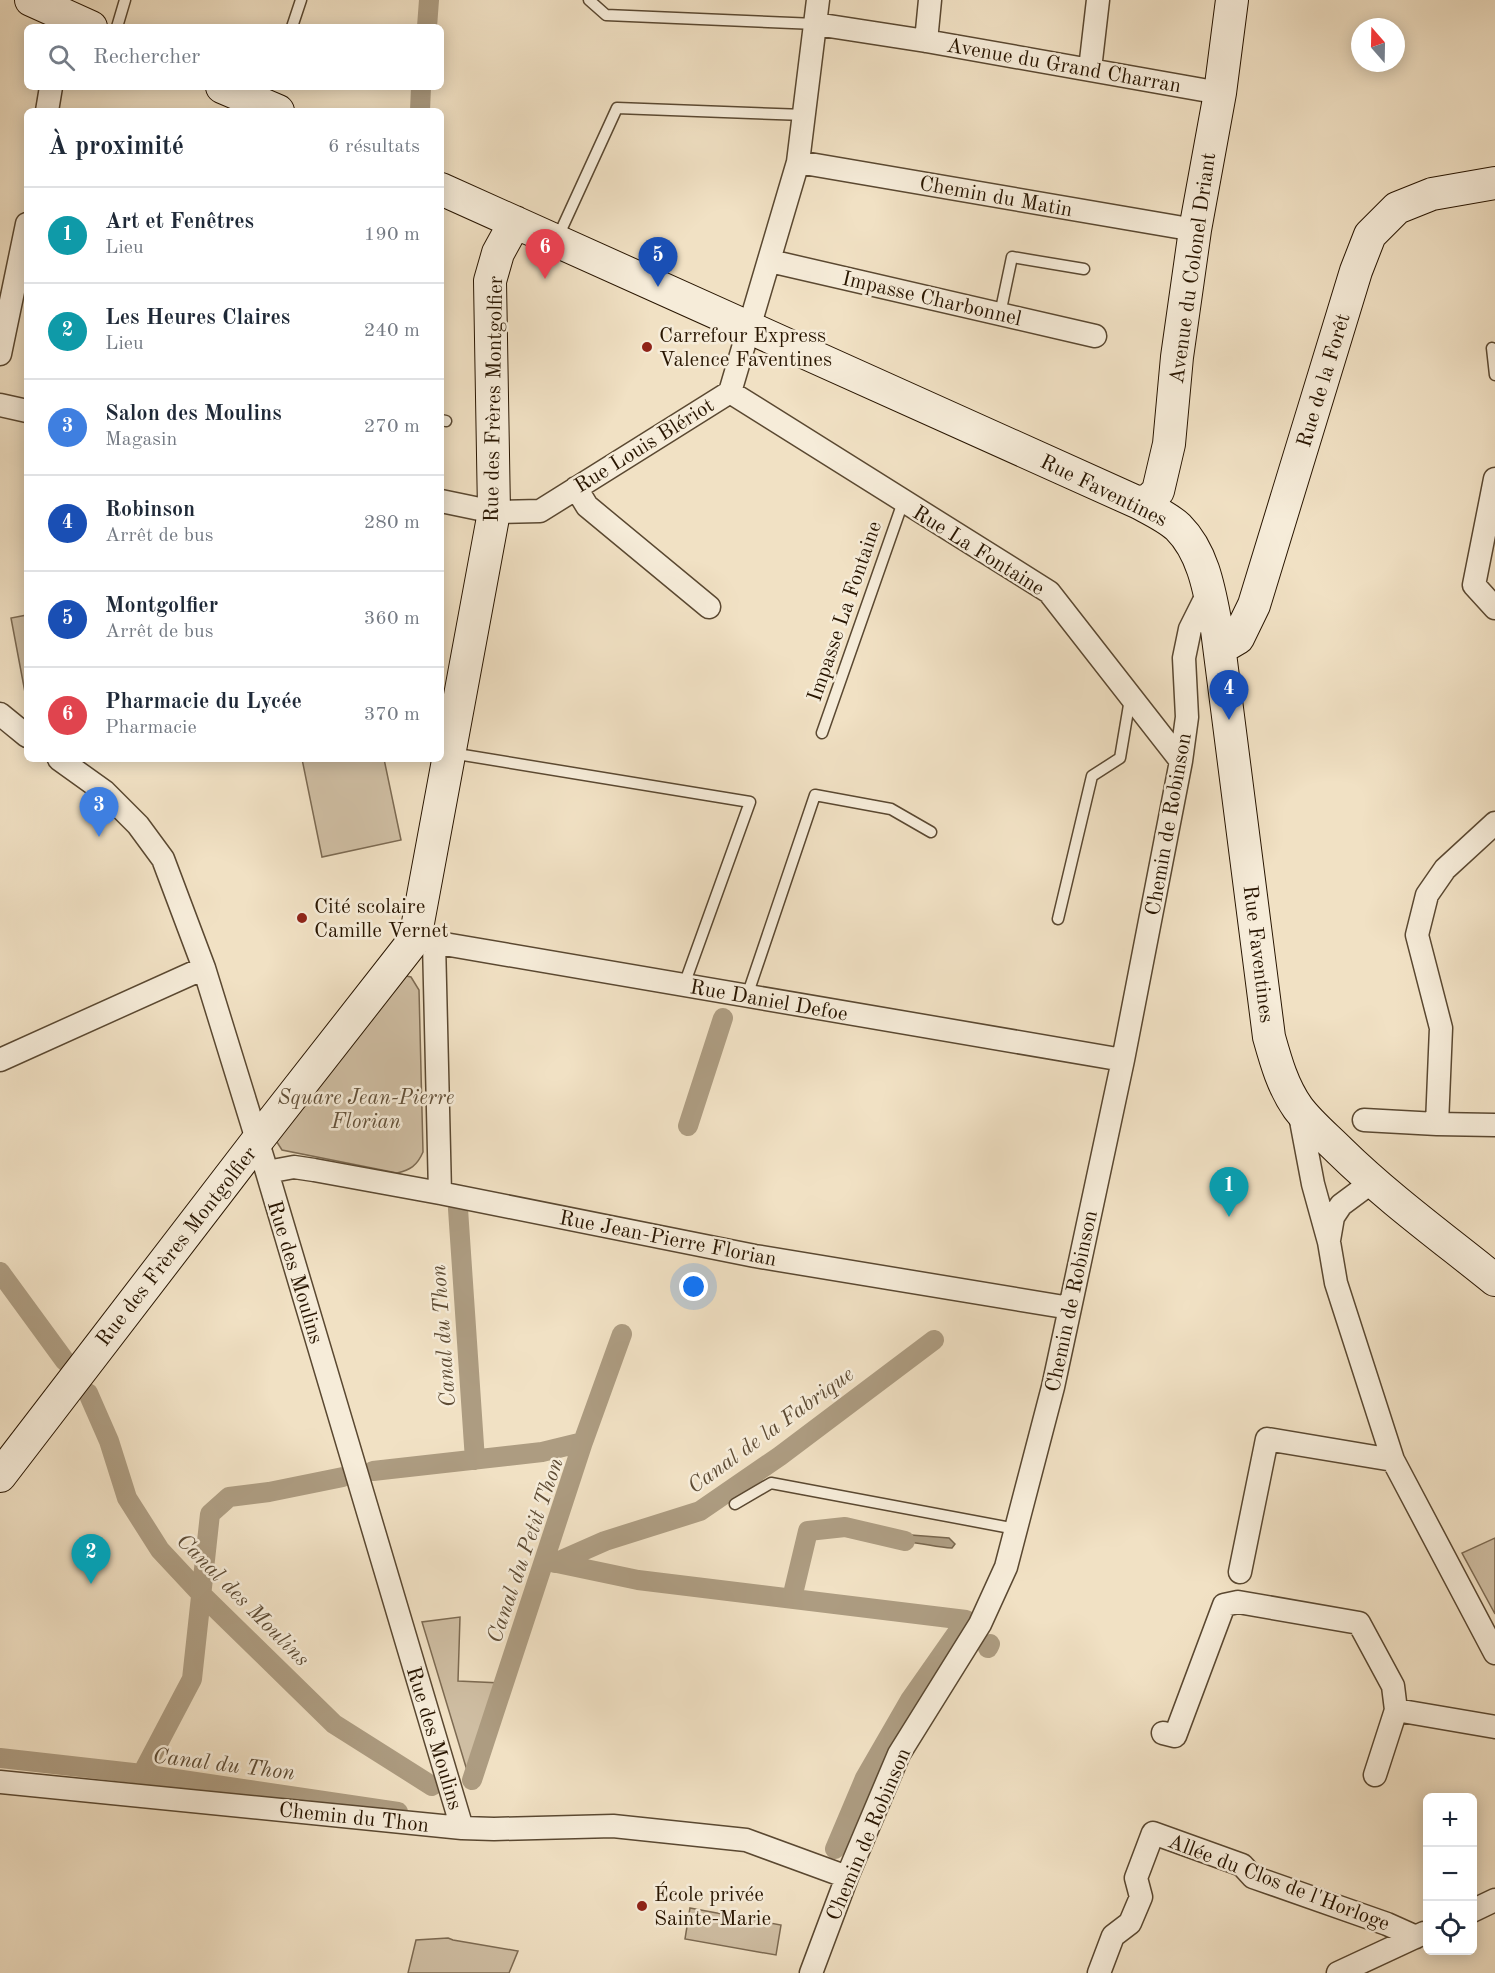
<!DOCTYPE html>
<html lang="fr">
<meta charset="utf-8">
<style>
body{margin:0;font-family:"Old Standard TT",serif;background:#f2f2f3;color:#1f2937}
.controls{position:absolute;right:18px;bottom:18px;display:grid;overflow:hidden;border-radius:9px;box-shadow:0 3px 15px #0003}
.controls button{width:54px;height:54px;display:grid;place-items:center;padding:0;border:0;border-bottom:2px solid #e0e1e3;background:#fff;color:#1f2937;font:30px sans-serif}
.compass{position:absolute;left:1351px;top:18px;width:54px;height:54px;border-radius:50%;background:#fff;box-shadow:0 3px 15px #0003;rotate:340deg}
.you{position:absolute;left:694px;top:1287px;width:21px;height:21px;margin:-15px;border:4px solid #fff;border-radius:50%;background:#1a73e8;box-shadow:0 0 0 9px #1a73e833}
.badge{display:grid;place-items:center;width:39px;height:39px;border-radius:50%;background:#8f2418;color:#fff;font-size:20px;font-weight:700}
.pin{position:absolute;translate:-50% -50px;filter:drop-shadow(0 2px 3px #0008)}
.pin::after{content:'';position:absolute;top:32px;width:21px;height:18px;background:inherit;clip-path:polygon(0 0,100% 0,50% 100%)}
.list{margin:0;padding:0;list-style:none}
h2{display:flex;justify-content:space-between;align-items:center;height:78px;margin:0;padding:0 24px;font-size:26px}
h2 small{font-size:20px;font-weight:400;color:#747a83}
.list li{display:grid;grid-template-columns:39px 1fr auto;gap:18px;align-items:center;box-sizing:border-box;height:96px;padding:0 24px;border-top:2px solid #e0e1e3}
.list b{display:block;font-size:22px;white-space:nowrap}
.list p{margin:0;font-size:20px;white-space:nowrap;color:#747a83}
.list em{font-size:20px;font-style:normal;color:#747a83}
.icon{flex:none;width:33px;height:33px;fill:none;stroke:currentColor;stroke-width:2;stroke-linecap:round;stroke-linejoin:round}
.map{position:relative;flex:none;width:1495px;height:1973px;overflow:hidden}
.search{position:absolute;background:#fff;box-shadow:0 3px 15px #0003;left:24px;top:24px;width:420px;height:66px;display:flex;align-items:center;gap:15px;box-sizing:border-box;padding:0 21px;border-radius:9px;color:#747a83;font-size:22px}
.panel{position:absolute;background:#fff;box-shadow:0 3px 15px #0003;left:24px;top:108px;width:420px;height:654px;border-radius:9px}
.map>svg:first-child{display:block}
</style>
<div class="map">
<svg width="1495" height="1973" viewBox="0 0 1495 1973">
<rect width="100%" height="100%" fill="#f1e1c4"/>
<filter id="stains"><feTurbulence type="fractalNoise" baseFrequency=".00333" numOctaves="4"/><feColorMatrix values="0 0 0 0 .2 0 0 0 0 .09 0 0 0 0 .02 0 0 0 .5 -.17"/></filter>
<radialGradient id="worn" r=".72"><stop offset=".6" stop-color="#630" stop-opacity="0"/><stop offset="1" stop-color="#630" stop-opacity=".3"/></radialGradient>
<!-- green -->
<path fill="#cfbea3" stroke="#7c6a52" stroke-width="1.5" d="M27 615V703L11 618Z
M302 759H384L401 840 322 857Z
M401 975 411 977 419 990 423 1152C417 1166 410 1170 397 1173L282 1150 275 1139Z
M1495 1538V1614L1462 1553Z
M460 1617 458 1681 501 1683 469 1777 422 1622Z
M690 1908 781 1925 776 1955 685 1939Z
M448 1938 453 1940 518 1951 509 1973H408L416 1940Z"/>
<!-- water -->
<path fill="#ad9c81" stroke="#78664d" stroke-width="1.5" d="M911 1535 949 1538 955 1544 952 1548C934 1547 920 1542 903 1542Z"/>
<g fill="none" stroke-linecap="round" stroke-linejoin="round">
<!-- canal -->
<path stroke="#ad9c81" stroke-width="20" d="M427 27 429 0
M420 111 421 87
M688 1126 723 1018
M458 1209 475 1460
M0 1272 65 1361
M88 1393 109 1441 127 1498 160 1550 202 1595 334 1724 432 1786
M373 1471 542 1452 583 1442
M555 1563 605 1541 700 1511 780 1456 934 1340
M557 1563 638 1580 966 1620 910 1700 865 1778 835 1849
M792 1598 808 1531 845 1527 905 1541
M988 1648 990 1644
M0 1758 142 1774 398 1812
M142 1774 192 1679 210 1514 229 1497 269 1492 343 1477
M472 1780 583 1442 622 1334"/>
<defs>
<path id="lane" d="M589 0 606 15 816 24
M117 27 125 0
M292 27 301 0
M557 239 617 108 805 115
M1000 314 1012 257 1084 269
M1492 348 1495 375
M441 420 446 421
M822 733 903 502
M451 753 750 802 684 985
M1058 919 1092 776 1120 758 1130 699
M747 996 815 795 891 809 931 832
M735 1504 771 1483 1016 1529"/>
<path id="street" d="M816 24 926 41 1220 93
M926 41 930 0
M1090 69 1098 0
M47 111 51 87
M798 162 1195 230
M770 261 1095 336
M0 354 27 224
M730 392 1049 592 1181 761
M0 405 27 411
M1495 479 1474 585 1495 608
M576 488 587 506 709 607
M441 501 494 512 540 511 730 392 798 162 818 0
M0 714 27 736
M59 759 105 792 138 825 163 859 204 968 267 1172 462 1828
M415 939 1123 1060
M434 942 440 1193
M0 1060 204 968
M1299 1110 1313 1184 1329 1242 1336 1283 1393 1460 1495 1653
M1364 1120 1437 1124 1495 1125
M1437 1124 1441 1028 1417 935 1427 895 1445 869 1495 823
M267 1172 294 1167 314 1170 440 1193 755 1256 1070 1308
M1329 1240 1333 1217 1341 1205 1372 1182
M1240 1572 1267 1439 1393 1460
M1163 1733 1175 1736 1224 1605 1238 1602 1359 1623 1393 1686 1396 1710 1495 1727
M1375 1775 1396 1710
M0 1782 462 1828 494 1829 613 1826 746 1840 847 1877
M1472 1911 1495 1900
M811 1973 847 1877 899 1754 980 1624 1006 1567 1053 1387 1070 1308 1123 1060 1181 761 1187 717 1184 658 1190 629 1209 591
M1099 1973 1113 1936 1130 1923 1141 1897 1136 1878 1153 1833 1242 1865 1253 1877 1387 1924 1416 1937
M1338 1973 1424 1933"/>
<path id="secondary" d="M31 0 91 27
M222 87 278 111
M441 189 1139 503C1152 510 1167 517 1178 527 1205 554 1210 595 1217 630L1269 1037C1276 1062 1283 1087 1298 1108 1310 1124 1326 1137 1340 1151 1388 1198 1443 1238 1495 1280
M1139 503 1150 499 1158 491 1169 444 1177 357 1195 230 1220 93 1232 0
M1221 648 1238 638 1254 605 1356 271 1370 235 1397 208 1432 194 1495 183
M0 1476 257 1141 415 939 494 512 490 281 498 253 515 222"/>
</defs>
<!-- lane casing -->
<use href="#lane" stroke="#5a4831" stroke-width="13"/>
<!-- street casing -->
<use href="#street" stroke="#5a4831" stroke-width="25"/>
<!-- secondary casing -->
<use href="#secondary" stroke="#281500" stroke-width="34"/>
<!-- lane -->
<use href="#lane" stroke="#f6ecd9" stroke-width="10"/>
<!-- street -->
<use href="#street" stroke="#f6ecd9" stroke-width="22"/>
<!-- secondary -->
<use href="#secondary" stroke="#f6ecd9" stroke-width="32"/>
</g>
<!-- markers -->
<g fill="#8f2418" stroke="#f6ecd9" stroke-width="2">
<circle cx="647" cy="347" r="6"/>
<circle cx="302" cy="918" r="6"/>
<circle cx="642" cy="1906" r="6"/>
</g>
<g text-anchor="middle" stroke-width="5" stroke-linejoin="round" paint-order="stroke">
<!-- street labels -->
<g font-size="21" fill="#281500" stroke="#f6ecd9">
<text transform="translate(1064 65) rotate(10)" y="7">Avenue du Grand Charran</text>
<text transform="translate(996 196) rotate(10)" y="7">Chemin du Matin</text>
<text transform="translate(1192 268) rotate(-82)" y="7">Avenue du Colonel Driant</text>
<text transform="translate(932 298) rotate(13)" y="7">Impasse Charbonnel</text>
<text transform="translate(1323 380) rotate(-73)" y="7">Rue de la Forêt</text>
<text transform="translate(493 399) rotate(-89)" y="7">Rue des Frères Montgolfier</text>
<text transform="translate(644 445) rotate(-32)" y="7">Rue Louis Blériot</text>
<text transform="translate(1104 490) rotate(26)" y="7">Rue Faventines</text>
<text transform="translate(979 550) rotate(32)" y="7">Rue La Fontaine</text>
<text transform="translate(844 611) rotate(-71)" y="7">Impasse La Fontaine</text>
<text transform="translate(1168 824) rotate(-80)" y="7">Chemin de Robinson</text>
<text transform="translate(1259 954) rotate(83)" y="7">Rue Faventines</text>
<text transform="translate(769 1000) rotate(10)" y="7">Rue Daniel Defoe</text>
<text transform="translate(668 1238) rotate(11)" y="7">Rue Jean-Pierre Florian</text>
<text transform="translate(176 1246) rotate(-52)" y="7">Rue des Frères Montgolfier</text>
<text transform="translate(296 1272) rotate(73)" y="7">Rue des Moulins</text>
<text transform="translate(1071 1301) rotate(-78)" y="7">Chemin de Robinson</text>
<text transform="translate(435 1738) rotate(73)" y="7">Rue des Moulins</text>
<text transform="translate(354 1817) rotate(6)" y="7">Chemin du Thon</text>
<text transform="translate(868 1834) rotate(-67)" y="7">Chemin de Robinson</text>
<text transform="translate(1279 1882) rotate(21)" y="7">Allée du Clos de l'Horloge</text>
</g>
<!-- poi labels -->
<g font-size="21" fill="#281500" stroke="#f6ecd9" text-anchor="start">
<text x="659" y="342">Carrefour Express<tspan x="659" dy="24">Valence Faventines</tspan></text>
<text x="314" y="913">Cité scolaire<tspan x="314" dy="24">Camille Vernet</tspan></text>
<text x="654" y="1901">École privée<tspan x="654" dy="24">Sainte-Marie</tspan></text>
</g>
<!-- park labels -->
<g font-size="21" font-style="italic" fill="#625039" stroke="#f6ecd9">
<text x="366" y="1104">Square Jean-Pierre<tspan x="366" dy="24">Florian</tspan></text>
</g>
<!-- water labels -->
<g font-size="22" font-style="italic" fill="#5d4b34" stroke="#f6ecd9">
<text transform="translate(442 1336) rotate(-94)" y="8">Canal du Thon</text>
<text transform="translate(770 1429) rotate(-36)" y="8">Canal de la Fabrique</text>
<text transform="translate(524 1550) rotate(-71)" y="8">Canal du Petit Thon</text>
<text transform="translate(244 1599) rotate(45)" y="8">Canal des Moulins</text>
<text transform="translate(224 1763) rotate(7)" y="8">Canal du Thon</text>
</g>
</g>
<rect width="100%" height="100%" filter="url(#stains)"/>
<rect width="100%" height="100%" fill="url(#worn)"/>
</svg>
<div class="controls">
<button>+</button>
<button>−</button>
<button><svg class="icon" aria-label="locate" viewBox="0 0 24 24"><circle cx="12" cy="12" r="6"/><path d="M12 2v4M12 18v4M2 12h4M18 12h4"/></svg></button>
</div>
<svg class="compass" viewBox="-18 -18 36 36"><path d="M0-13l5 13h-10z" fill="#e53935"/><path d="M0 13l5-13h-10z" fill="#747a83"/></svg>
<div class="you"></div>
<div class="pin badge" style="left:1229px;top:1217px;background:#0f9aa8">1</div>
<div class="pin badge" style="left:91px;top:1584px;background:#0f9aa8">2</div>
<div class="pin badge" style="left:99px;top:837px;background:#3f7fe0">3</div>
<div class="pin badge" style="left:1229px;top:720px;background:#1a4fb4">4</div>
<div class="pin badge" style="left:658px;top:287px;background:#1a4fb4">5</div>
<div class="pin badge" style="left:545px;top:279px;background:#e0444e">6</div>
<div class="search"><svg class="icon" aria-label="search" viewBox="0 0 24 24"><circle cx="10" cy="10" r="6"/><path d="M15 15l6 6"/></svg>Rechercher</div>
<section class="panel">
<h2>À proximité<small>6 résultats</small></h2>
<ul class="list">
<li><span class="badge" style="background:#0f9aa8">1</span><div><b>Art et Fenêtres</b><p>Lieu</p></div><em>190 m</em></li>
<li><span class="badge" style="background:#0f9aa8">2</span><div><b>Les Heures Claires</b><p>Lieu</p></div><em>240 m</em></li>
<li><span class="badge" style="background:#3f7fe0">3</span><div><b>Salon des Moulins</b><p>Magasin</p></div><em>270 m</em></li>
<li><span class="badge" style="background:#1a4fb4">4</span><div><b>Robinson</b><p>Arrêt de bus</p></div><em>280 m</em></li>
<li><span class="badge" style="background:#1a4fb4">5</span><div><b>Montgolfier</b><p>Arrêt de bus</p></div><em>360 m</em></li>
<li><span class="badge" style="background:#e0444e">6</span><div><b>Pharmacie du Lycée</b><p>Pharmacie</p></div><em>370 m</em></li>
</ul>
</section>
</div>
